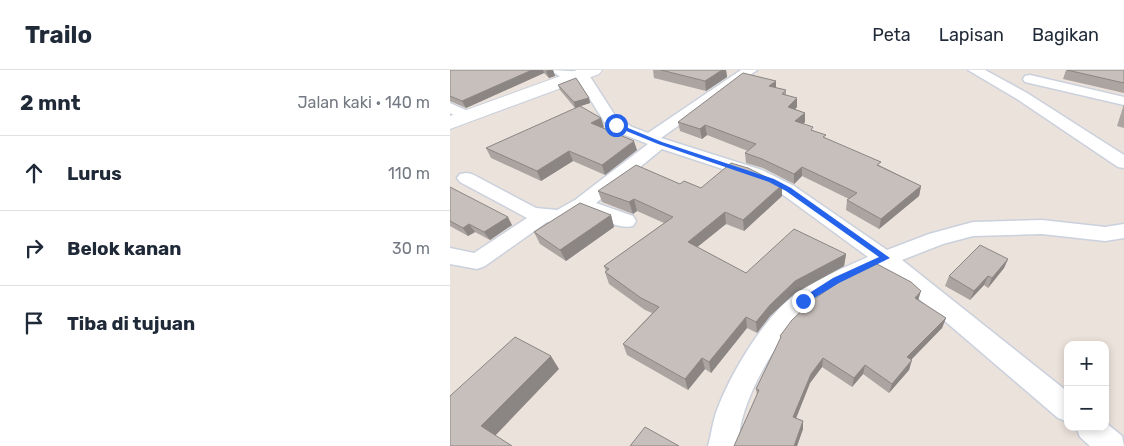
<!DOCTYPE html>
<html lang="id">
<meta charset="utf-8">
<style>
body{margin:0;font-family:Rubik,sans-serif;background:#f6f6f7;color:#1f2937}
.controls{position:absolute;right:15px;bottom:15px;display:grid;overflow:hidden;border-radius:10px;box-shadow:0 2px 8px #0003}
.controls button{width:45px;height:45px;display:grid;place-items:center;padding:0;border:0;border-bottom:1px solid #e0e1e3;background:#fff;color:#1f2937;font:25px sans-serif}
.stop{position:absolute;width:15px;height:15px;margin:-11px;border:4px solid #2563eb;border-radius:50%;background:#fff}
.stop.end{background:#2563eb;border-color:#fff;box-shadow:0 1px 5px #0008}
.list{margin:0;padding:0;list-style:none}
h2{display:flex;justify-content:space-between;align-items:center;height:65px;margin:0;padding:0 20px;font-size:21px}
h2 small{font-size:16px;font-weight:400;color:#747a83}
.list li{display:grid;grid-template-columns:32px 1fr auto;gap:15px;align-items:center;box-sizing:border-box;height:75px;padding:0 20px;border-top:1px solid #e0e1e3}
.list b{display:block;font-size:19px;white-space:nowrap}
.list em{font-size:16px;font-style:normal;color:#747a83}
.icon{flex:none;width:28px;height:28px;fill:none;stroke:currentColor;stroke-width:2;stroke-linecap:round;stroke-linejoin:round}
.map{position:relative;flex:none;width:674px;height:376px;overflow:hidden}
header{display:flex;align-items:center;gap:30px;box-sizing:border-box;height:70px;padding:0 25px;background:#fff;border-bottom:1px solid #e0e1e3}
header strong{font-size:24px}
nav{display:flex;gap:28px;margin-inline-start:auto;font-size:18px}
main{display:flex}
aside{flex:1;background:#fff}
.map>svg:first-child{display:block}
</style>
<header>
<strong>Trailo</strong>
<nav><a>Peta</a><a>Lapisan</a><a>Bagikan</a></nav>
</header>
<main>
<aside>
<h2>2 mnt<small>Jalan kaki · 140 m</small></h2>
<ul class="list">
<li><svg class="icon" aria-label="ahead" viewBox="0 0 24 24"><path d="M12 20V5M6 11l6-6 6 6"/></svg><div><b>Lurus</b></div><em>110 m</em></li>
<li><svg class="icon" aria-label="right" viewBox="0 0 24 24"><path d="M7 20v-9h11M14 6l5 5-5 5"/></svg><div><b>Belok kanan</b></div><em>30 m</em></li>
<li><svg class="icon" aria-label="arrive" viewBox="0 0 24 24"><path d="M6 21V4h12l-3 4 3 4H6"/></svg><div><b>Tiba di tujuan</b></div></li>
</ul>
</aside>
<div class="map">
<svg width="674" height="376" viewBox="0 0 674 376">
<rect width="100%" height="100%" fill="#ece2dc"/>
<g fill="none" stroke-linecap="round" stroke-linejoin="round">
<defs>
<path id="minor" d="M101 0 137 2 166 47 182 57 198 63 291 0H307L211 68 312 100 344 116 437 180 479 164 523 152 592 150 655 157 674 154V168L655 171 592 164 523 166 493 174 452 190 618 322V352L608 348 433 198C408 209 383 220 362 237 332 261 304 309 293 346 290 355 289 366 288 376H258C261 366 262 356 265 346 277 309 314 246 346 224 369 208 393 198 418 187L332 124 300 108 212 79 146 133 183 146 186 151 183 156C168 160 148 147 133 142L114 151 97 152 35 196 27 199 0 194V178L24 183 77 148 10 112 7 108 10 104 16 103 22 104 86 138 107 140 125 130 198 74 170 63 155 53 128 10C120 12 107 6 101 0Z
M518 0H535L577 23 674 85V98L668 97 567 29Z
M580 5 674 27V35L575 12 573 9 575 6Z
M0 33 22 43 25 46 22 49H12L0 43Z
M655 352 672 366 674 376H640L630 367 626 357H655Z"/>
<path id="secondary" d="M127 0H152L149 4 0 59V46Z"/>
</defs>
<!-- minor casing -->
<use href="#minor" stroke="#cad1dc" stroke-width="3"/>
<!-- secondary casing -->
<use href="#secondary" stroke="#cad1dc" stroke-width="2"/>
<!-- minor -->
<use href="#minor" fill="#fff" fill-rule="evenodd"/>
<!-- secondary -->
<use href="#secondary" fill="#fff" fill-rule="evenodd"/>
</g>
<!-- wall -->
<path fill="#aba4a1" d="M0 0H103L105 6 99 8 94 3 16 38 0 31Z
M203 0H276L277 7 256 21 204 8Z
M616 0H674V23L613 9Z
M108 15 139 28 140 33 130 36 154 57 153 58 187 80 155 105 123 91 91 111 41 88 36 78 129 37 125 38 110 20Z
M326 18 336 20V25L347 37 345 39 355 43V52L353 54 375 68 471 116 469 126 429 159 396 140 397 130 399 129 352 106 344 114 313 98 296 93 295 83 298 81 257 65 252 69 230 61 228 52Z
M674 34V58L667 56Z
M230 114 251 118 332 126 294 161 276 154 247 177 296 203 396 184 394 196 345 223 320 246 307 263 297 258 261 303 255 299 238 320 177 285 173 274 202 243 195 240 159 214 155 202 156 201 154 196 214 153 187 141 183 144 152 132 148 121Z
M0 117 62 155 40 170 25 162 18 166 0 156Z
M161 145 164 157 116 191 90 174 84 162Z
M558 189 554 198 538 218 534 215 520 230 495 216 499 206Z
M468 230 496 248 492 258 461 290 459 300 439 323 413 304 402 317 372 297 360 313 346 348 353 351V359L347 376H284L307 325 306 319 330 270V266Z"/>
<!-- shaded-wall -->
<path fill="#8b8683" d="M82 0H93L94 3 16 38 12 31Z
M99 0H103L105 6 99 8 96 1Z
M272 0H276L277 7 256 21 255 11Z
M326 11V20L319 16Z
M139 28 140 33 125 38 124 32Z
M347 28V37L338 46V37Z
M355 43V52L345 61V51Z
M151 48 154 57 144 62 141 53Z
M255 55 257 65 252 69 250 59Z
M184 71 187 80 155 105 152 95Z
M119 81 123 91 91 111 87 101Z
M352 97V106L344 114V104Z
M332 115V126L294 161 293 150Z
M471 116 469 126 429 159 431 149Z
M184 129 187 141 183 144 179 132Z
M275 142 276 154 240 183 238 172Z
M161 145 164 157 116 191 110 180Z
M58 147 62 155 40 170 34 162Z
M19 154 25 162 18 166 13 158Z
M396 184 394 196 345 223 320 246 307 263 306 252 320 235 345 211Z
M558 189 554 198 538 218 542 208Z
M538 206 534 215 520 230 524 221Z
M471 221 468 231 465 228Z
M296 247 297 258 261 303 259 292Z
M496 248 492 258 454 297 457 287Z
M101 286 109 299 43 368 31 356Z
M252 288 255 299 238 320 235 309Z
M373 288 372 297 360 313 343 356V347L361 304Z
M462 290 459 300 439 323 442 314Z
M415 295 413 304 402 317 404 308Z
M353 351V359L347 376H344Z"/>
<!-- building -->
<path fill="#c7bfbb" stroke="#8b8683" d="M0 0H82L12 31 0 26Z
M211 0H272L255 11Z
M617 0H674V13Z
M293 3 326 11 319 16 336 20 332 24 347 28 338 37 355 43 345 51 363 57 361 60 376 65 373 67 431 92 427 95 471 116 431 149 397 130 407 123 352 97 344 104 312 89 295 83 306 74 255 55 250 59 228 52Z
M126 8 139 28 124 32 108 15Z
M130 36 151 48 141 53 184 71 152 95 119 81 87 101 36 78Z
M281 93 298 98 332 115 293 150 275 142 238 172 296 203 344 159 396 184 345 211 320 235 306 252 296 247 259 292 252 288 235 309 173 274 209 237 191 228 155 202 159 199 154 196 223 147 184 129 179 132 148 121 186 95 230 114 234 111 251 118Z
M0 117 58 147 34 162 19 154 13 158 0 151Z
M130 133 161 145 110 180 84 162Z
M530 175 558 189 542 208 538 206 524 221 499 206Z
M427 194 461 212 471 221 465 228 496 248 457 287 462 290 442 314 415 295 404 308 373 288 361 304 343 347 353 351 344 376H284L309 320 306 319 331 267 330 266 342 250 364 229 389 212Z
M65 267 101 286 31 356 62 376H0V326Z
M195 357 229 376H180Z"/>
<!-- route -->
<path fill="#2563eb" d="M166 53 212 72 324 109 341 118 440 188 389 213 356 233H350V229L383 208 429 187 336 121 319 112 208 74 164 56Z"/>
</svg>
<div class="controls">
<button>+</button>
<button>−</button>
</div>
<div class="stop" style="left:166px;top:55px"></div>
<div class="stop end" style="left:353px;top:231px"></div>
</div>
</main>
